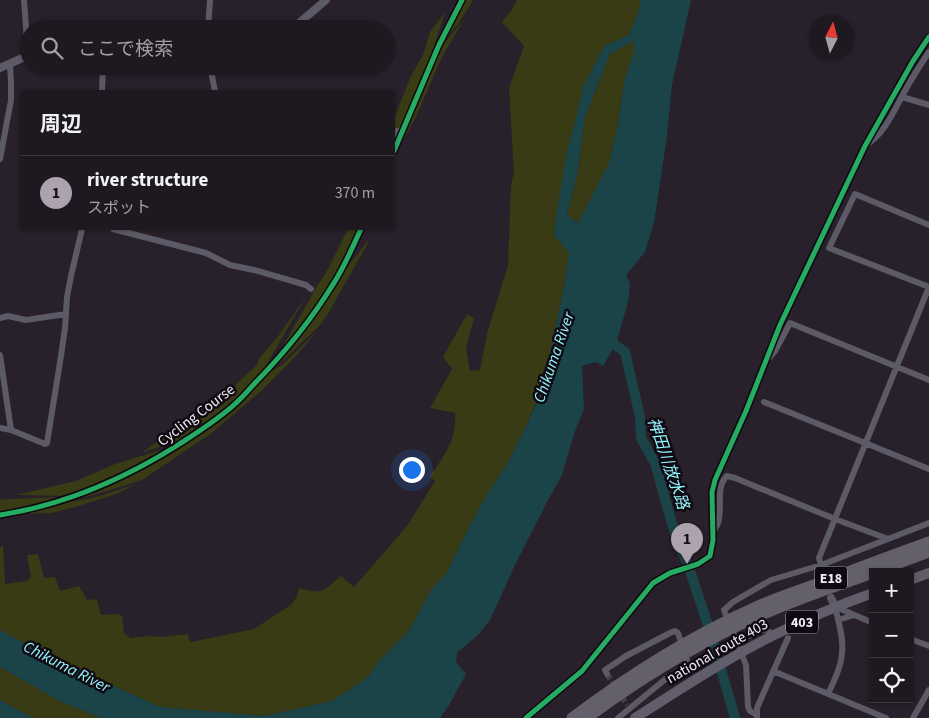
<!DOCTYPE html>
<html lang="ja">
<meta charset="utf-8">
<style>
body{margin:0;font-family:"Source Sans 3","Noto Sans JP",sans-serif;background:#2b252d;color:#f1f3f6}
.controls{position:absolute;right:15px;bottom:15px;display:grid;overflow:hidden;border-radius:0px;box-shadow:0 1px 4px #0004}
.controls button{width:45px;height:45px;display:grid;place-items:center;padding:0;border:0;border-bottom:1px solid #3c373e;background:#1e1820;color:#f1f3f6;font:25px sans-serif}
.compass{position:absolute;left:809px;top:15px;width:45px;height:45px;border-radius:50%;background:#1e1820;box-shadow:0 1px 4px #0004;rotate:6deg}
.you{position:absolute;left:411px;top:469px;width:18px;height:18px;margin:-12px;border:4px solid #fff;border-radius:50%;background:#1a73e8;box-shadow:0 0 0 8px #1a73e833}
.badge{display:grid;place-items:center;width:32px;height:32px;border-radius:50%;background:#ada3af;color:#111;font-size:16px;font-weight:700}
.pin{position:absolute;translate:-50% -41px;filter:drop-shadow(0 1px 2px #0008)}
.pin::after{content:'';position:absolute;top:26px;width:18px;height:15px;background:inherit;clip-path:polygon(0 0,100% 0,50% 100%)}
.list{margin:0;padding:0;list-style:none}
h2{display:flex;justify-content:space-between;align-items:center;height:65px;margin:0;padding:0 20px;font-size:21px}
h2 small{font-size:16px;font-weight:400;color:#a1a0a5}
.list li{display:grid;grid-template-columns:32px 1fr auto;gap:15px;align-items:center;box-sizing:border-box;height:75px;padding:0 20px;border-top:1px solid #3c373e}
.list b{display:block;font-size:19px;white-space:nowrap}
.list p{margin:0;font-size:16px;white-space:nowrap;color:#a1a0a5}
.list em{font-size:16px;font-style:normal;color:#a1a0a5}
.icon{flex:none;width:28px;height:28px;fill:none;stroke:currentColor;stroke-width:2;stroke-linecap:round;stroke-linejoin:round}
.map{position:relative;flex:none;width:929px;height:718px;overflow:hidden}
.search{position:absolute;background:#1e1820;box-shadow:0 1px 4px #0004;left:20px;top:20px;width:375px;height:55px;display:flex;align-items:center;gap:12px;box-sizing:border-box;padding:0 18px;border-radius:28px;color:#a1a0a5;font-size:19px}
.panel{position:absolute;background:#1e1820;box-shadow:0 1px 4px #0004;left:20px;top:90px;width:375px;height:140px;border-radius:0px}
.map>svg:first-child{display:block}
</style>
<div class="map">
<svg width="929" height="718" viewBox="0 0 929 718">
<rect width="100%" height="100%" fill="#28202a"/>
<!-- green -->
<path fill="#393b14" d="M464 0H473L459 23 443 42Z
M517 0H641L638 13 629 35 604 46 583 87 556 216 554 236 569 252 565 282 548 363 539 396 525 428 506 466 487 494 465 535 447 573 432 588 409 631 380 660 367 678 332 701 264 716 160 707 94 677 46 651 16 639 0 630V548L3 545 5 584 27 581 31 577 27 555 38 554 44 578 55 577 60 591 79 586 87 600 97 599 101 615 118 614 122 616 124 633 130 638 148 636 163 637 188 634 189 640 191 642 254 629 292 604 297 596 299 588C321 595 324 591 341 576L354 587 407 526 435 481 430 476C444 456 457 440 455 413L430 408 452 369 443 357 467 314 474 318 466 348 470 371 480 370 487 334 508 265 511 185 514 172 509 88 524 46 502 22 513 8Z
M445 12 435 43V49L403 122 394 133V119L410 78 423 55 430 32Z
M464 19 441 59 416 117 396 152 419 93 439 50Z
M634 41 635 51 624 82 618 125 609 163 579 223 567 216 578 171 585 117 610 54Z
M348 229H359L352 245 323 297 300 330 275 360 316 288 328 269Z
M369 241 329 312 320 325 284 360 278 364 321 309 342 274 366 243Z
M307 295 269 360 264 372 247 390 228 407 182 441 177 444 161 446 142 453 163 437 178 430 222 397 257 365 259 359 279 335Z
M319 329 296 356 261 391 213 432 142 480 107 491 83 498H73L135 473 191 439 234 407 271 371 282 365Z
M171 447 142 465 113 479 68 496 16 495 76 481 115 464Z
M138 483 119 493 79 506 52 513 22 514 21 513 65 501C83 503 120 490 138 483Z
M62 497V498L0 513V500L11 499Z
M0 667 62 702 101 718H33L0 700Z"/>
<!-- water -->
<path fill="#1b4449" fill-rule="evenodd" d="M641 0H691L672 85 667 136 654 223 645 252 626 275 630 284 628 302 616 344 603 366 596 362 582 366 584 409 574 434 562 475 547 502 515 565 490 620 478 635 457 653 456 662 466 674 449 705 440 718H101L62 702 0 667V630L16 639 46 651 94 677 160 707 264 716 332 701 367 678 380 660 409 631 432 588 447 573 465 535 487 494 506 466 525 428 540 396 548 363 565 282 569 252 554 236 556 216 567 151 576 119 583 87 604 46 629 35 638 13ZM634 41V51L624 82 618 125 609 163 578 223 567 215 578 171 585 117 610 54Z
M0 700 33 718H0Z"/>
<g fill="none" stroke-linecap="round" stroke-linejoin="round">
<!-- river -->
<path stroke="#1b4449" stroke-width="10" d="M605 337 625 352 640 417 641 438 655 463 672 524 680 548 687 562 709 628 735 718"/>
<!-- minor-tunnel -->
<path stroke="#473e49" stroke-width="6" stroke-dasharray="6 3" stroke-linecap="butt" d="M607 674 627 705"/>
<!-- minor -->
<path stroke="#5c5a66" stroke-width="6" d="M24 0 28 55
M208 29 210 0
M210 66 215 91
M102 91 103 66
M902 97 929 105
M394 137 397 131 402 130
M866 145C886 133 895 108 906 89 913 76 921 64 929 52
M0 159 11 100V83L10 64
M929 225 855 194 829 248 929 287
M113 229 206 253 230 265 254 270 306 285 311 289
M0 318 8 316 26 320 66 314
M0 355 11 430
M770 357 775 351 790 323 929 380
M764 402 929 469
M0 428 11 430 45 444 47 443 61 356 65 328 67 297 71 276 82 229
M714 530C715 528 717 526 718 523 723 508 715 487 727 476L735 478 835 519 888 539
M822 569 819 558 929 287
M836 607 873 623
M838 620 854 615
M910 639 929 646
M737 643 743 638 765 629 773 635
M773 671 886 718
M607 674 605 670 626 656 670 633 675 631 678 633 690 669 668 677 618 718
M828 694C834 681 841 667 842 653 844 638 838 621 835 606
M757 715 750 711 748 707 746 665 724 610 733 602 771 580 821 565 929 523
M757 717V708L788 638
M526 718 582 671 653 583 670 573 698 564 710 556 713 540 712 492 715 480 746 411 780 325 865 146 913 61 929 37
M913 718 929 690"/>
<!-- tertiary -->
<path stroke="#5c5a66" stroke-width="8" d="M292 29 326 0
M0 68 29 55
M831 598 835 606"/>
<!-- trunk -->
<path stroke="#615d6a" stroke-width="10" d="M910 580 929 573
M635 718C680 689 726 659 774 635 806 619 839 605 873 593"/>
<!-- motorway -->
<path stroke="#64606b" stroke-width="11" d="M875 572 929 552
M572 718C630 674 691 636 758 606 779 597 800 590 822 582 858 568 893 555 929 542
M587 718C634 683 684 652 737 626 781 605 827 589 873 573"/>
<defs>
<path id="cycleway" d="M394 151 439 45 462 0
M0 515C64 505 124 479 178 445 198 432 219 419 236 403 244 396 250 388 257 381 285 352 311 320 332 286 344 268 352 248 361 229
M526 718 582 671 653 583 670 573 698 564 710 556 713 540 712 492 715 480 746 411 780 325 865 146 913 61 929 37"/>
</defs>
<!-- cycleway casing -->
<use href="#cycleway" stroke="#0f0911" stroke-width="8"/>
<!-- cycleway -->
<use href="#cycleway" stroke="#26ab63" stroke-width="5"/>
</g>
<g text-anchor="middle" stroke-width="5" stroke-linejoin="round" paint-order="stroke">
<!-- shield labels -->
<g fill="#0f0911" stroke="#afa6b2" stroke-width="1">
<rect x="815" y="566.5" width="32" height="23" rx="4"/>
<rect x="786" y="610.5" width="32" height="23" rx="4"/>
</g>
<g font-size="14" font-weight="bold" fill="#f4eaf7">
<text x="831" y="583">E18</text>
<text x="802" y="627">403</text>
</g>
<!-- street labels -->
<g font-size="15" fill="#f4eaf7" stroke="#0f0911">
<text transform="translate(196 415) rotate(-37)" y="5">Cycling Course</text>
<text transform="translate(717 651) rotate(-30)" y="5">national route 403</text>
</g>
<!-- water labels -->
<g font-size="16" font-style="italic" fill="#93f5fe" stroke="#0f0911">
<text transform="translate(553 357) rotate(-71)" y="6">Chikuma River</text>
<text transform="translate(669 463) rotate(71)" y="6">神田川放水路</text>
<text transform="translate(67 666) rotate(27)" y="6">Chikuma River</text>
</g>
</g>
</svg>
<div class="controls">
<button>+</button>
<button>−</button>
<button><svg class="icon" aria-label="locate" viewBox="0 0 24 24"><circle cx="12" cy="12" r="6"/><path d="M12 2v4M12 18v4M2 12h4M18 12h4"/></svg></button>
</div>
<svg class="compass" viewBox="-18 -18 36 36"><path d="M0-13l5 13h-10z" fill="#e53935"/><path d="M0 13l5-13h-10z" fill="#a1a0a5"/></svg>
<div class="you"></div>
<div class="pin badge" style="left:687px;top:564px">1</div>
<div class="search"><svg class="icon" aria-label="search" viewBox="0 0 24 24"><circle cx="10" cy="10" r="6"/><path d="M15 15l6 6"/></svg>ここで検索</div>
<section class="panel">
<h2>周辺<small></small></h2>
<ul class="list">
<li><span class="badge">1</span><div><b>river structure</b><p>スポット</p></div><em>370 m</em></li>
</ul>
</section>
</div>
